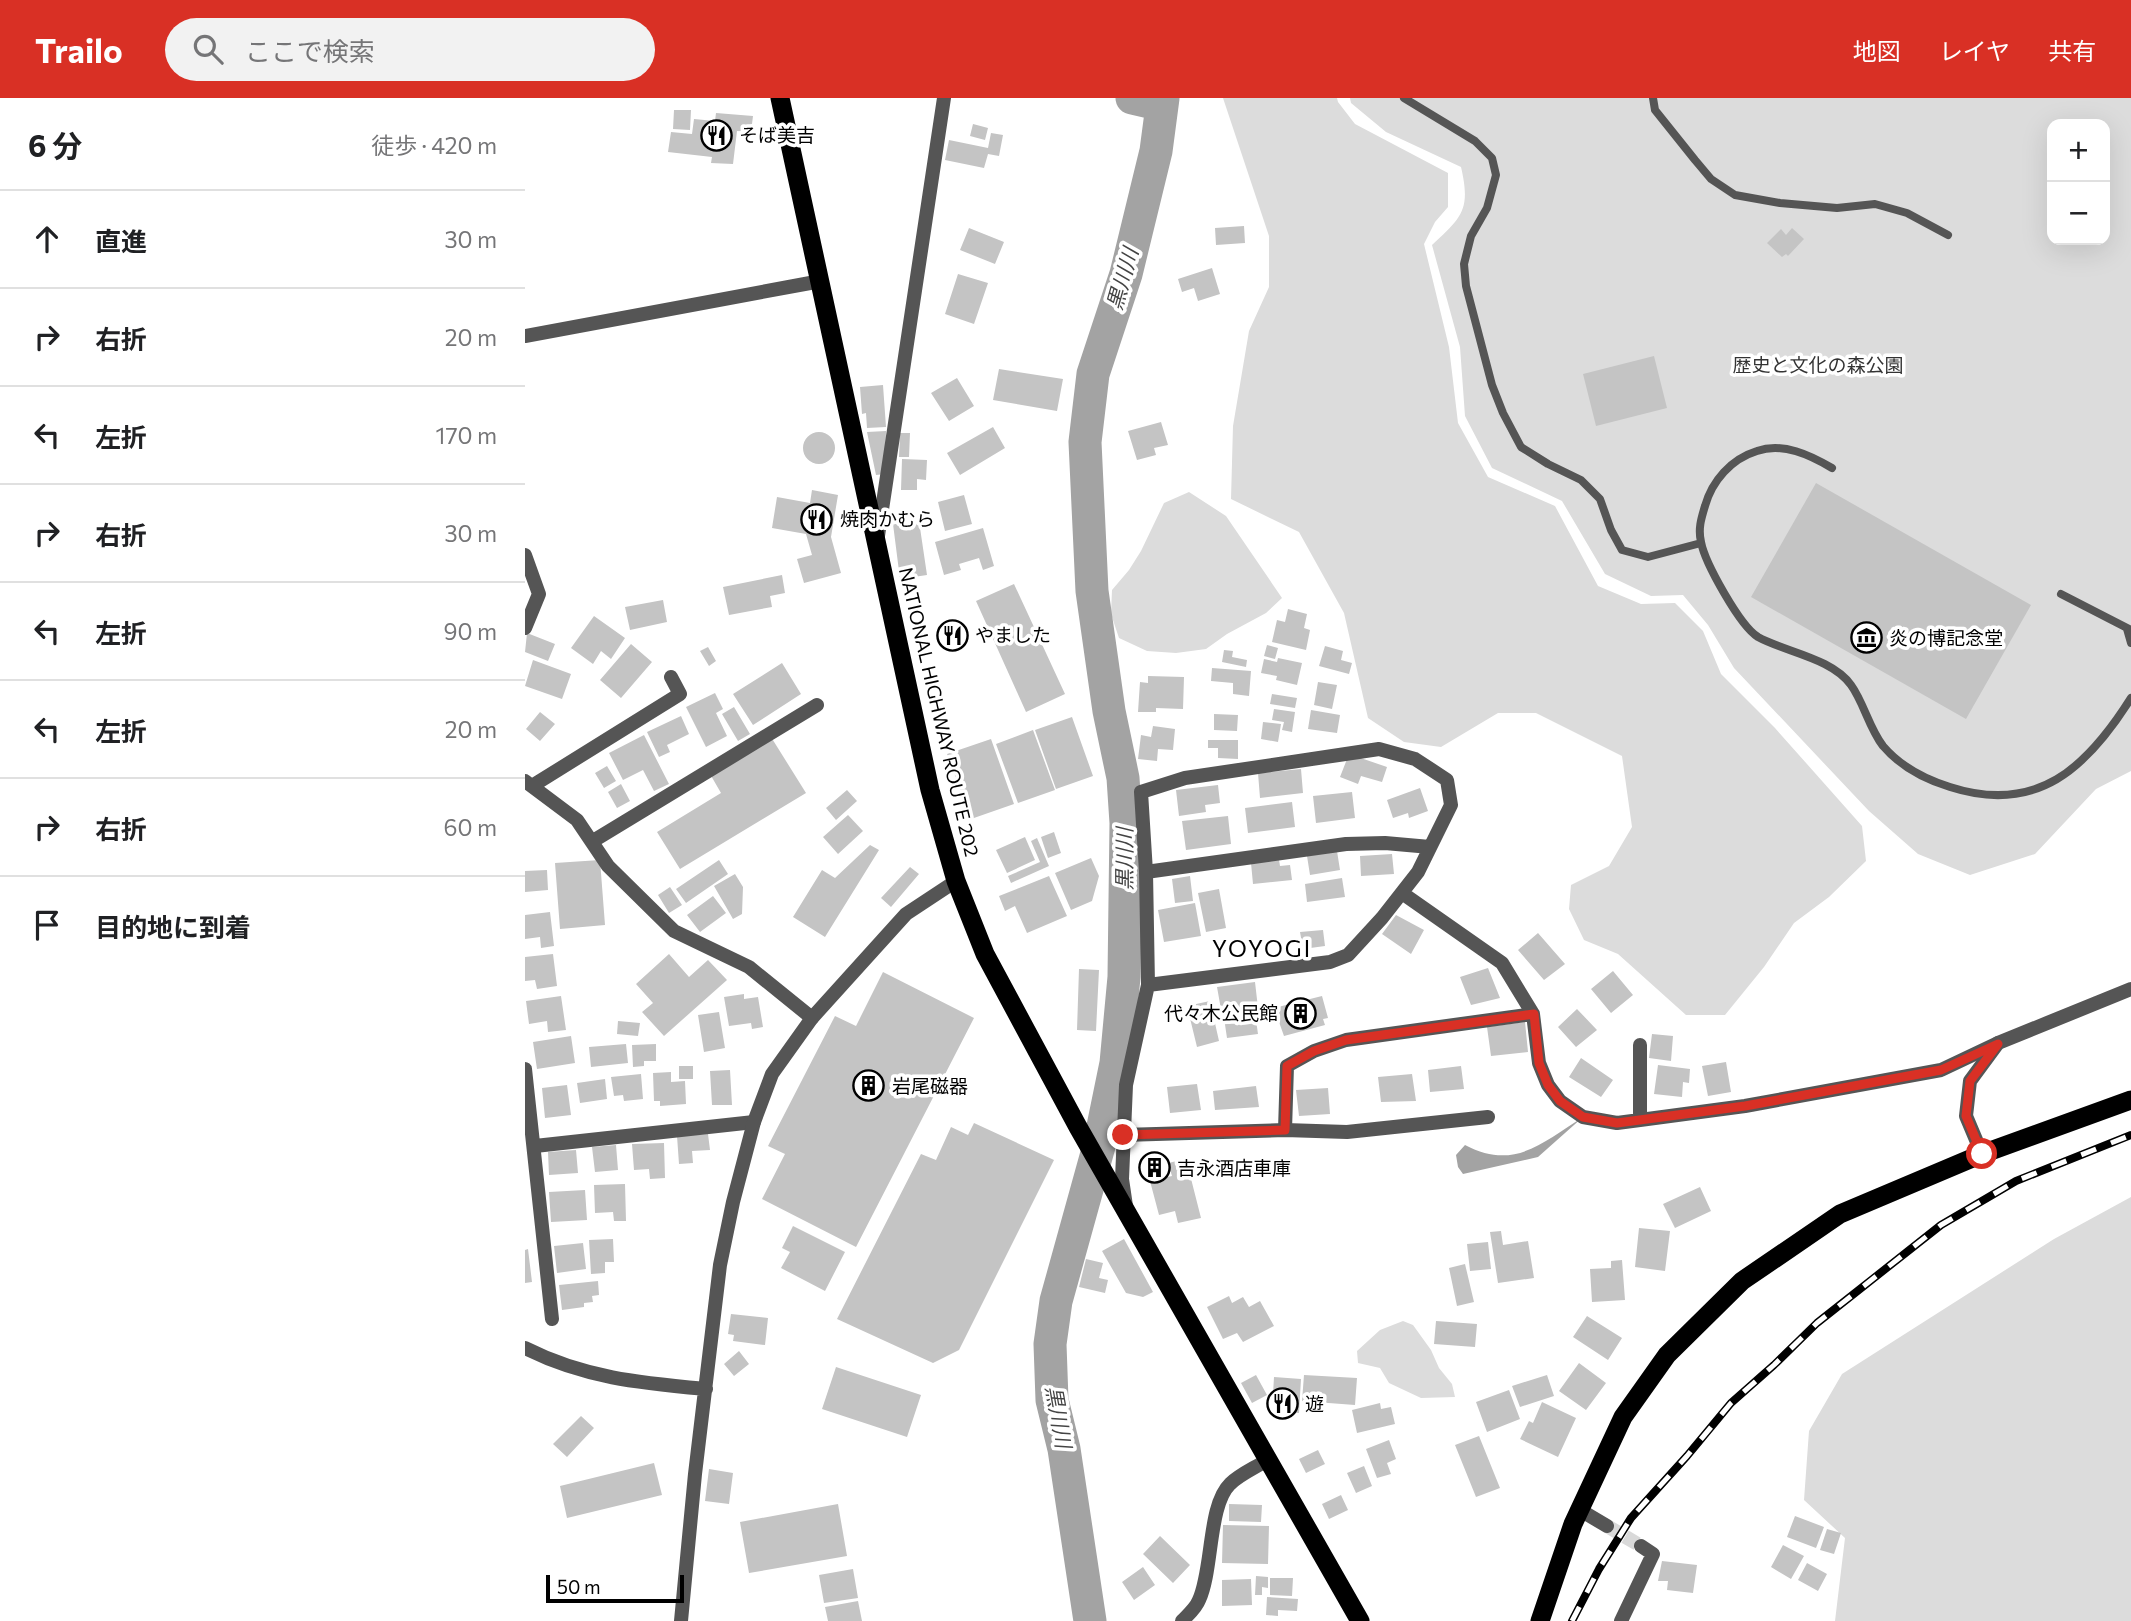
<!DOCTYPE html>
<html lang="ja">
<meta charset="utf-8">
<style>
body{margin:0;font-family:Commissioner,"Noto Sans JP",sans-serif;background:#f2f2f2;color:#202124}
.controls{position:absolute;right:21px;top:21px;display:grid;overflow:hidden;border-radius:14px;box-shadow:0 7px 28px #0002}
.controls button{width:63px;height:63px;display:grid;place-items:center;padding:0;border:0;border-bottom:2px solid #e0e0e0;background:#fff;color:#202124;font:35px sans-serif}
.scale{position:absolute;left:21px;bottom:18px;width:138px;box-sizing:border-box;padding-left:7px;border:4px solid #000;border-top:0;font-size:19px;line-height:24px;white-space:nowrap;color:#000;-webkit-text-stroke:5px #fff;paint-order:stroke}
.stop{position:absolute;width:21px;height:21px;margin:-16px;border:5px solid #d93025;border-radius:50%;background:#fff}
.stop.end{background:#d93025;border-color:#fff;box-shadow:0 2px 7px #0008}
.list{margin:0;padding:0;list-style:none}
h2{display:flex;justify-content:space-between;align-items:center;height:91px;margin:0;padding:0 28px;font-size:30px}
h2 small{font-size:23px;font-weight:400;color:#757577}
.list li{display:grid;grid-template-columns:46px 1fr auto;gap:21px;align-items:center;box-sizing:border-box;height:98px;padding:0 28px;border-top:2px solid #e0e0e0}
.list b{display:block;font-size:26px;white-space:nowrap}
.list em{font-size:23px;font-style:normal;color:#757577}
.icon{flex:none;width:38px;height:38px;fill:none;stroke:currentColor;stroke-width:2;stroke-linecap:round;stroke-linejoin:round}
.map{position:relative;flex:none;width:1606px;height:1523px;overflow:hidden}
header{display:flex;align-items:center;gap:42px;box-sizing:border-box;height:98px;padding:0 35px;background:#d93025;color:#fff}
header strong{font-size:33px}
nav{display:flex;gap:38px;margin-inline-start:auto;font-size:24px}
.search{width:490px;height:63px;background:#f2f2f2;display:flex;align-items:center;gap:18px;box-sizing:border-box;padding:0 24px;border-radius:38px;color:#757577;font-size:26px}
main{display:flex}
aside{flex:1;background:#fff}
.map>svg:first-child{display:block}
</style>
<header>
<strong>Trailo</strong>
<div class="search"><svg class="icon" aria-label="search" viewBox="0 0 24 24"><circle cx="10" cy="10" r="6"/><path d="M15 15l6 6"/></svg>ここで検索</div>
<nav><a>地図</a><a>レイヤ</a><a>共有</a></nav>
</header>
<main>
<aside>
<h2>6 分<small>徒歩 · 420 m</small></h2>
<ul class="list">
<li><svg class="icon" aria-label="ahead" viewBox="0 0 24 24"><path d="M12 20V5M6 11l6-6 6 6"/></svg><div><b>直進</b></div><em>30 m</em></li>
<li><svg class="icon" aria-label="right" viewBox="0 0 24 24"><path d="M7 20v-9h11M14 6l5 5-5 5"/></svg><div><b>右折</b></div><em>20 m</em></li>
<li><svg class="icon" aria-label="left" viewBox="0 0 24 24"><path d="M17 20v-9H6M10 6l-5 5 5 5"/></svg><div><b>左折</b></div><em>170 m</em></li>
<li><svg class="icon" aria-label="right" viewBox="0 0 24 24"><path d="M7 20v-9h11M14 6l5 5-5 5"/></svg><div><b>右折</b></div><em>30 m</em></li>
<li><svg class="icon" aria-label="left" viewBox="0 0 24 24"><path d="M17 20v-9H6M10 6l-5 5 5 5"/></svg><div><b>左折</b></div><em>90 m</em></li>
<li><svg class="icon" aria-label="left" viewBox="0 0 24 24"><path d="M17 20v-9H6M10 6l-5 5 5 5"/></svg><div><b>左折</b></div><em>20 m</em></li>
<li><svg class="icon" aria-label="right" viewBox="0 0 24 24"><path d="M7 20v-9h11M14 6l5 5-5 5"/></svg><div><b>右折</b></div><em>60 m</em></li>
<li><svg class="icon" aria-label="arrive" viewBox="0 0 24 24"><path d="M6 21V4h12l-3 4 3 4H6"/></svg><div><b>目的地に到着</b></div></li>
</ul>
</aside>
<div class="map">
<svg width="1606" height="1523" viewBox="0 0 1606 1523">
<rect width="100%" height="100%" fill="#fff"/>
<!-- green -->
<path fill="#dcdcdc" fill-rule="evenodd" d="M698 0H812L813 4 830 26 923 75V109L910 124 899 146 924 249 933 325 963 379 1030 408 1073 488 1116 506 1150 505 1178 533 1196 576 1250 630 1337 728 1341 763 1304 799 1269 825 1239 869 1200 917H1161L1093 856 1059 842 1044 811 1046 787 1084 768 1107 729 1097 658 1011 615H973L916 649 879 644 843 620 819 515 774 434 706 401 708 328 724 233 744 189V138Z
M825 0H1606V673L1571 691 1510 756 1445 777 1393 756 1344 713 1209 570 1183 527 1158 497 1126 498 1080 476 1037 403 967 370 940 318 935 249 907 147C937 119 946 112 936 69L861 34 826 5ZM1527 26H1580V142H1527Z
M664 394 701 418 757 500 741 515 702 536 681 551 651 555 622 553 594 540 586 516 587 492 604 472 616 453 639 405Z
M1606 1099V1523H1310L1320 1440 1279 1402 1284 1333 1317 1276 1529 1141Z
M878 1223 888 1227 906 1252 914 1270 927 1286 930 1299 896 1300 864 1285 855 1270 833 1265 832 1253 855 1232Z"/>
<!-- water -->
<path fill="#a3a3a3" d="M1058 1019 1013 1059 938 1076 933 1069 931 1057 940 1047C989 1073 1017 1045 1058 1019Z"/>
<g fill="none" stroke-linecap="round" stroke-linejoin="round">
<!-- river -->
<path stroke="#a3a3a3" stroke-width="33" d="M607 0 637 7
M565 1523 539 1351 527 1302 525 1246 531 1203 574 1048 591 965 599 879 601 725 598 680 584 613 567 493 560 344 568 276 601 176 631 53 638 0"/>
</g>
<!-- building -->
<path fill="#c4c4c4" d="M149 12H166L165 32 148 31Z
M191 15 228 18 226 34 212 33 208 66 186 65 187 59 143 54 146 34 167 36 169 21 190 23Z
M448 26 463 30 460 42 445 38Z
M466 35 478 37 474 58 463 56 459 70 420 62 424 42 463 50Z
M719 128 720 145 691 147 690 130Z
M444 130 479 144 470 166 435 152Z
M1267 130 1279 141 1263 158 1261 156 1257 159 1242 145 1256 131 1261 137Z
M687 170 695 196 673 203 669 190 657 194 653 181Z
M433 176 463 185 449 226 420 216Z
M1129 258 1142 310 1071 328 1058 276Z
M474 271 538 281 532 313 468 302Z
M432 280 449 308 424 323 406 295Z
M358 287 361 329 342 330 341 315 337 316 335 289Z
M636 324 643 347 629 350 631 357 612 362 603 333Z
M468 329 480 350 435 377 422 355Z
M361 333 360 376 351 377 342 334Z
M278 350a16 16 0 1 1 32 0a16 16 0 1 1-32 0Z
M375 335H385L384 359H374Z
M377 361 402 362 401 382 392 381V392H376Z
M1291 385 1506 507 1441 621 1226 499Z
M287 392 313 397 306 439 316 475 279 485 272 461 287 457 281 436 247 430 252 399 285 405Z
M439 397 447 426 420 433 413 404Z
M394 423 402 477 375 481 368 426Z
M458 430 469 468 458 472 454 460 434 466 436 472 419 477 410 444Z
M257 477 260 495 245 498 247 509 204 517 198 489Z
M489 486 540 596 501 614 451 503Z
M138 502 142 524 105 532 100 509Z
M763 511 782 516 779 530 785 532 781 552 747 544 752 522 760 524Z
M69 518 100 540 86 561 76 553 68 566 46 550Z
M2 535 30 546 23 563 0 554Z
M106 546 127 564 96 600 75 582Z
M742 547 753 550 750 561 739 558Z
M800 548 818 553 816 562 827 565 824 576 794 568Z
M183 549 191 563 184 568 175 553Z
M699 552 708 553 707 559 722 562 721 569 697 564Z
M753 560 777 565 772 587 751 582 752 578 736 575 739 561 752 564Z
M8 562 46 576 37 601 0 588Z
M257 565 276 596 228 627 208 596Z
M687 570 726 573 724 598 708 596V585L686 583Z
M623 578 659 579 658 611 631 610V614H613L615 584 623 585Z
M793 584 812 587 807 611 789 607Z
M190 595 198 611 191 615 202 638 181 649 161 609Z
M747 596 772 600 770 610 745 606Z
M209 609 225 636 213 643 197 616Z
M749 611 770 614 767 634 757 632 759 624 747 622Z
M786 612 815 617 812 635 783 631Z
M15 614 30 626 15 643 1 631Z
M689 616 713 617 712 633 689 632Z
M156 618 164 636 142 647 145 654 134 659 122 634Z
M547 619 568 678 531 691 510 632Z
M738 624 756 626 753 644 736 641Z
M628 628 650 631 648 652 633 651 632 663 613 661 616 637 626 639Z
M508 632 530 692 493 705 471 646Z
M119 637 144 686 129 693 118 672 98 682 84 655Z
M246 639 281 695 155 771 132 734 196 695 185 676Z
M466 641 489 706 446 721 422 656Z
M683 642H713V661L693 660V650H683Z
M824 656 862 669 857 684 836 678 833 686 815 679Z
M82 668 91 683 79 690 70 675Z
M776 671 778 695 735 700 733 675Z
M96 686 105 703 92 710 83 694Z
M693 687 695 705 680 707 681 714 654 718 651 692Z
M895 690 903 713 884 720 883 715 868 720 862 702Z
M322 692 332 703 311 722 301 710Z
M827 694 830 720 791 725 788 698Z
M767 704 770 729 723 735 720 710Z
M323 717 338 733 313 756 298 739Z
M703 718 706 746 661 752 657 723Z
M529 734 536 755 523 760 516 739Z
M500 739 510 762 482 775 471 752Z
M512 740 524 768 486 785 483 778 515 764 506 743Z
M345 747 354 752 300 839 268 819 297 772 310 780Z
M812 753 815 772 785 777 782 758Z
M867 756 869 776 836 778 835 758Z
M566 760 574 778 567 803 546 812 530 775Z
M75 762 80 827 35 831 30 765Z
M194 762 203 776 161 805 151 791Z
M754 762 755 768 765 767 767 782 728 786 726 765Z
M385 769 394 776 366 809 356 800Z
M22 772 23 792 0 794V773Z
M210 776 218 789 217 816 208 821 189 788Z
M524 778 542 818 502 835 490 808 480 813 474 798Z
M665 778 668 803 650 805 647 781Z
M817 780 820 799 782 804 780 786Z
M145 789 157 807 144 815 133 797Z
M694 791 701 830 681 834 673 795Z
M188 798 201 815 175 834 162 817Z
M670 805 676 838 639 844 633 812Z
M25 814 29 848 16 850 15 839 0 841V817Z
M871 817 899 832 886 856 857 836Z
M798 832 800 848 778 851 775 834Z
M1013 835 1040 866 1019 882 993 852Z
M28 856 32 888 12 891 10 882 0 883V859Z
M144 856 164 879 183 862 202 882 139 938 117 914 128 905 111 886Z
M963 870 975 900 946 907 935 879Z
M554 871 574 872 571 933 552 932Z
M1088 873 1108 897 1086 915 1066 891Z
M358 874 449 920 331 1149 237 1101 260 1056 243 1048 310 918 331 928Z
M730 884 733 910 697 917 692 889Z
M219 896V901L233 899 238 929 227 931 226 925 204 928 199 899Z
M36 898 41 932 23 934 22 923 4 926 1 903Z
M797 898 803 920 798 921 800 927 759 938 749 910Z
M685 903 694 943 672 949 662 908Z
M1052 911 1072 932 1051 949 1033 929Z
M194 914 200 950 179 954 173 917Z
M730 915 733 936 702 940 699 920Z
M93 923 115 925 113 938 92 936Z
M1000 924 1003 954 966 958 962 929Z
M1127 936 1148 938 1146 963 1124 960Z
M46 938 50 965 12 971 8 944Z
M101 946 103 965 66 969 64 949Z
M131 946V963H119V968L108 969 107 947Z
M1056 960 1088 982 1076 999 1044 979Z
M1201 964 1206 994 1183 998 1177 968Z
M1133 967 1165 971 1164 985 1158 984 1157 999 1129 996Z
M154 968H168V981H154Z
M936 968 939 991 905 994 903 972Z
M205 972 207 1007H187L185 973Z
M146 974V984L160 983 161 1006 135 1008V1003H129L128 975Z
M116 976 118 1001 99 1003 98 997 89 998 86 979Z
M887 976 891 1003 856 1004 853 979Z
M80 981 82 1001 55 1005 52 985Z
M672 986 676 1012 645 1015 642 989Z
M42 987 46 1017 20 1020 17 990Z
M731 988 734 1009 690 1012 688 993Z
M803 990 805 1016 774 1018 771 992Z
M449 1025 529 1062 434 1252 408 1265 312 1221 396 1056 411 1062 426 1029 443 1037Z
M183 1036 185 1052 167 1053 168 1065 154 1066 152 1038Z
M139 1045 140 1080 125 1081 124 1071 109 1072 107 1046Z
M91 1047 93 1072 70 1074 67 1049Z
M51 1052 53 1075 24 1077 23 1054Z
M661 1061 676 1120 653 1125 650 1113 634 1117 625 1083 647 1078 643 1065Z
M637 1063 639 1072 622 1076 620 1068Z
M100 1086 101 1123H89L88 1114 70 1115 69 1087Z
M1175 1089 1186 1113 1150 1130 1138 1106Z
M60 1092 62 1122 26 1124 24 1094Z
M268 1128 320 1154 300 1193 256 1170 265 1154 257 1150Z
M1114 1130 1145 1133 1140 1173 1110 1169Z
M976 1133 978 1147 1003 1143 1009 1180 973 1185 965 1134Z
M88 1141 89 1164H80V1175L66 1176 64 1142Z
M599 1141 628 1194 618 1199 601 1195 577 1153Z
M963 1144 966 1171 945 1173 942 1146Z
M58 1145 61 1171 32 1175 29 1148Z
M3 1151 7 1184 0 1185V1152Z
M561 1161 578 1165 574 1180 583 1182 580 1195 554 1189Z
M1097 1162 1100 1202 1067 1204 1065 1171 1086 1170V1163Z
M940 1166 949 1204 932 1208 924 1170Z
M73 1183 74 1197 67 1198 68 1204 59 1205V1209L37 1212 34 1187Z
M704 1198 707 1205 718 1199 724 1209 735 1203 749 1228 718 1244 712 1235 698 1241 682 1209Z
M206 1216 243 1220 240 1247 208 1243 209 1237 203 1236Z
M1062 1218 1097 1240 1083 1262 1048 1239Z
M911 1223 952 1226 950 1249 909 1246Z
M214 1253 224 1266 209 1278 199 1266Z
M1054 1265 1081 1285 1061 1312 1034 1293Z
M311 1269 396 1297 382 1339 297 1311Z
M731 1277 742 1297 727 1305 716 1285Z
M779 1277 832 1280 830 1307 777 1303Z
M1022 1277 1029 1298 995 1309 987 1288Z
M749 1279 776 1281 774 1315 747 1313Z
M984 1292 995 1321 962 1334 951 1304Z
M1017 1304 1051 1320 1033 1359 995 1341 1004 1323 1008 1325Z
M855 1305 856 1311 866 1309 870 1326 832 1335 827 1312Z
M56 1318 69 1330 42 1359 28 1346Z
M954 1338 975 1390 951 1399 930 1347Z
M864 1342 871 1361 862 1365 866 1376 852 1380 841 1351Z
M793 1352 800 1366 781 1375 774 1361Z
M129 1365 137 1397 42 1420 35 1388Z
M839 1368 847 1388 831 1395 822 1375Z
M184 1371 208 1375 204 1406 180 1403Z
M816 1397 823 1412 804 1421 797 1406Z
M313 1406 322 1458 224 1475 215 1424Z
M704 1406 737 1407 736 1424 704 1423Z
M1270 1418 1299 1429 1291 1450 1262 1439Z
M698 1427 744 1428 743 1466 697 1465Z
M1302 1431 1316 1435 1309 1456 1295 1452Z
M635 1438 665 1467 648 1485 618 1456Z
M1258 1447 1279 1458 1266 1481 1246 1469Z
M1137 1463 1172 1467 1168 1495 1142 1492 1143 1483H1133Z
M1282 1465 1302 1476 1293 1493 1273 1482Z
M618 1469 630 1487 609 1502 597 1484Z
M328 1471 333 1500 299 1505 294 1477Z
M731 1478 743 1479V1490L737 1489V1497H730Z
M745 1480H768L767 1498 745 1497Z
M726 1481 727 1507 697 1508V1482Z
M742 1499 773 1501 772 1513 753 1512V1518L741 1517Z
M333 1503 337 1523H303L300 1509Z"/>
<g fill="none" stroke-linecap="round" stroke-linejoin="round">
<!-- minor-tunnel -->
<path stroke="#d9d9d9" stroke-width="14" stroke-dasharray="14 7" stroke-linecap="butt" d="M1082 1428 1116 1448"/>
<!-- service -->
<path stroke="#555" stroke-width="8" d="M879 0 950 43 967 60 971 77 962 110 946 138 939 166 941 188 967 287 978 315 996 349 1023 366 1056 382 1075 401 1086 432 1097 452 1123 459 1176 445
M1128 0 1130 12 1170 62 1186 81 1210 97 1255 105 1312 110 1350 106 1382 115 1423 137
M1307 370C1285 357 1258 344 1232 353 1206 361 1187 383 1180 408 1176 421 1173 431 1176 444 1180 465 1215 528 1233 539 1260 554 1307 560 1326 587 1339 605 1344 630 1358 648 1376 669 1399 681 1425 689 1512 717 1562 670 1606 600
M1536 496 1606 532
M1602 531 1606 545"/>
<!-- minor -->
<path stroke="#555" stroke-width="14" d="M0 238 296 183
M353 438 419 0
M0 457 14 496 0 530
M0 683 52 722 83 768 149 833 224 869 287 920
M7 688 155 596 146 579
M68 743 292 607
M621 774 821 746 860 745 905 749
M877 795 977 865 1008 916 1014 965 1023 987 1035 1003 1058 1019 1092 1025 1115 1022
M1115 947V1022L1220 1008 1416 972 1473 945
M0 971 27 1221
M760 1032 762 968 789 953 821 942 1008 916
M598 1037 760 1032 822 1034 963 1019
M10 1048 229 1024
M601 1108 597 1081 601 987 623 887 621 774 616 694 660 680 854 651 890 661 922 682 926 707 893 774 857 820 823 857 805 864 623 887
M1055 1412 1082 1428
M657 1523C663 1517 671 1510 674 1502 688 1472 683 1407 705 1386 715 1376 730 1370 742 1362
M1096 1523 1128 1456 1116 1448"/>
<!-- tertiary -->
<path stroke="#555" stroke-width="14" d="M1457 1056 1441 1018 1445 983 1473 945 1606 891
M0 1250C59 1280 116 1285 181 1291
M156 1523 170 1376 195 1167 208 1104 229 1024 247 976 287 920 381 816 431 783"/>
<!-- trunk -->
<path stroke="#000" stroke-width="19" d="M255 0 405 692 431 783 460 856 553 1029 835 1523
M1015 1523 1048 1426 1098 1319 1142 1257 1217 1183 1315 1116 1457 1056 1606 1002"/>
<defs>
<path id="rail" d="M1047 1523 1074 1471 1106 1420 1162 1358 1206 1305 1249 1267 1292 1225 1416 1127 1491 1083 1606 1037"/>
</defs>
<!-- rail casing -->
<use href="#rail" stroke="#000" stroke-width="8"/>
<!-- rail -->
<use href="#rail" stroke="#fff" stroke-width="5" stroke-dasharray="16" stroke-linecap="butt"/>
</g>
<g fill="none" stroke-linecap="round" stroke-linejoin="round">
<!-- route -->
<path stroke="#d93025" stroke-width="9" d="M598 1037 760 1032 762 968 789 953 821 942 1009 916 1014 965 1023 987 1035 1003 1058 1019 1092 1025 1220 1008 1416 972 1473 946 1445 983 1441 1018 1457 1056"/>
</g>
<!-- icons -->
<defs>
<symbol id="restaurant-ring" viewBox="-11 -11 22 22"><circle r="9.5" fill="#fff" stroke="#000" stroke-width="1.5"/><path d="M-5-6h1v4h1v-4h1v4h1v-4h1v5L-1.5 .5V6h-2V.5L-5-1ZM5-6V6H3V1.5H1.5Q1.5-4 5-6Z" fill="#000"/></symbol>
<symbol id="museum-ring" viewBox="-11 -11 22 22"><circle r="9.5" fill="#fff" stroke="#000" stroke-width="1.5"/><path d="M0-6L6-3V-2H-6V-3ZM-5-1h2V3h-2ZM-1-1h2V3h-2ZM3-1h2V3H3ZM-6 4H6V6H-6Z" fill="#000"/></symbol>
<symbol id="building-ring" viewBox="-11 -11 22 22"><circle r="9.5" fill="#fff" stroke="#000" stroke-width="1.5"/><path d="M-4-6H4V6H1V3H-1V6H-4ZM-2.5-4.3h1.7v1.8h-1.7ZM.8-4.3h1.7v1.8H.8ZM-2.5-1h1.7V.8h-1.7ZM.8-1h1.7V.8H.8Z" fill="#000"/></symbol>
</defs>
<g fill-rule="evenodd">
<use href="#restaurant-ring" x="174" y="20" width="35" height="35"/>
<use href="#restaurant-ring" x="274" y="404" width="35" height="35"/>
<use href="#restaurant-ring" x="410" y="520" width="35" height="35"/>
<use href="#museum-ring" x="1324" y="522" width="35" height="35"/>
<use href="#building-ring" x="758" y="898" width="35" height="35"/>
<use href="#building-ring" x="326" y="970" width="35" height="35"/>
<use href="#building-ring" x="612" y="1052" width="35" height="35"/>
<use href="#restaurant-ring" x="740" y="1288" width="35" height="35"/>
</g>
<g text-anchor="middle" stroke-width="7" stroke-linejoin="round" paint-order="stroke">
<!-- poi labels -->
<g font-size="19" fill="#000" stroke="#fff" text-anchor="start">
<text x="214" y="44">そば美吉</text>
<text x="315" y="428">焼肉かむら</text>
<text x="450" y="544">やました</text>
<text x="1364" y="547">炎の博記念堂</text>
<text x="753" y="922" text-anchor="end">代々木公民館</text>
<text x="367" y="995">岩尾磁器</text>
<text x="652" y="1077">吉永酒店車庫</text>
<text x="780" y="1313">遊</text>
</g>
<!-- park labels -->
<g font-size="19" fill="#333" stroke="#fff">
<text x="1293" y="274">歴史と文化の森公園</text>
</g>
<!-- street labels -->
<g font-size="19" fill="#000" stroke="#fff">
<text transform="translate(414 614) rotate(77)" y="7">NATIONAL HIGHWAY ROUTE 202</text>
</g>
<!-- water labels -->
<g font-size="21" font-style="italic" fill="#444" stroke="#fff">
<text transform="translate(598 181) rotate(-74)" y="7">黒川川</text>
<text transform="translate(600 761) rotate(-90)" y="7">黒川川</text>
<text transform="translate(533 1319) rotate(80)" y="7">黒川川</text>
</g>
<!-- quarter labels -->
<g font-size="23" letter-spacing="2" fill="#000" stroke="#fff">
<text x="737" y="859">YOYOGI</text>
</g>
</g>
</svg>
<div class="controls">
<button>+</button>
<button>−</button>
</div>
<div class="scale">50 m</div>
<div class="stop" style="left:1457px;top:1056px"></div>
<div class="stop end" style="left:598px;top:1037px"></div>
</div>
</main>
